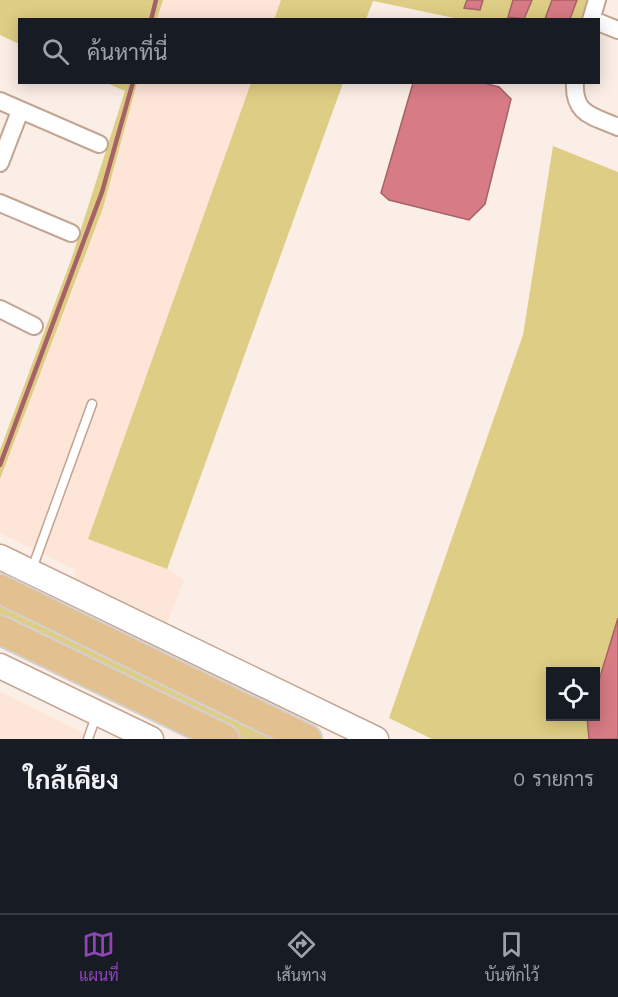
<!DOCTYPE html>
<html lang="th">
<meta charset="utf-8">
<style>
body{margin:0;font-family:"Work Sans",Sarabun,sans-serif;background:#20242c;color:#f1f3f6}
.controls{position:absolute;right:18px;bottom:18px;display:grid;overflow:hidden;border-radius:0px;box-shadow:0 3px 15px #0003}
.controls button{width:54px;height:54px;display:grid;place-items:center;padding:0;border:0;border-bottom:2px solid #363941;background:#171b24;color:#f1f3f6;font:30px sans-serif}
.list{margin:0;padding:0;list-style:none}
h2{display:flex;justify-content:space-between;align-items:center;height:78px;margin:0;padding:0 24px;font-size:26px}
h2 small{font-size:20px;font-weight:400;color:#9ea1a6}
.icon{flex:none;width:33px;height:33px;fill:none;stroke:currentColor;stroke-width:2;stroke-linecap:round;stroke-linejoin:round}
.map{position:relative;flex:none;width:618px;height:739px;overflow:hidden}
.search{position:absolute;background:#171b24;box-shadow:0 3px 15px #0003;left:18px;right:18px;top:18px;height:66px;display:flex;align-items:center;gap:15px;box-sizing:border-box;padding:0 21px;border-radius:0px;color:#9ea1a6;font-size:22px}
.sheet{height:174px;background:#171b24}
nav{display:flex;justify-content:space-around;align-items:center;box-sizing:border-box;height:84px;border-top:2px solid #363941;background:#171b24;font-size:16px;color:#9ea1a6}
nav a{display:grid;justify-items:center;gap:3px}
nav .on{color:#8d45b7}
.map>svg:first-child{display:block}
</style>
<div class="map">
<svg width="618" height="739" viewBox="0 0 618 739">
<rect width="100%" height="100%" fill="#fbeee6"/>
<!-- built -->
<path fill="#fde5d7" d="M163 0H281L274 19 157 20Z
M137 83H251L88 539 167 569 184 580 165 628 70 584 76 570 0 533V479L103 208Z
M0 692 95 739H0Z"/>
<!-- green -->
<path fill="#decd84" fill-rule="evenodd" d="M0 0H163L157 19 20 20 19 44 0 35Z
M281 0H467L465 8 480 10 483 0H513L508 16 517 19H459L373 1 366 19 274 20Z
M532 0H552L545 19 524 20Z
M577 0H590L585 19 570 20Z
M107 83H137L103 208 0 479V450L71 260 125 91Z
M251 83H343L167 569 88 539Z
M553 146 618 172V739H432L389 718 523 335ZM550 672H596V716H550Z
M0 602 282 739H241L0 621Z"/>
<!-- water -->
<path fill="#d77b85" stroke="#a66267" stroke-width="1.5" d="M467 0H483L480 10 464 8Z
M513 0H532L524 19 508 17Z
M552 0H577L570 19H545Z
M413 83H484L499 87 511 99 485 204 469 220 389 200 381 193Z
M618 618V739H589L587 717 596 716V690Z"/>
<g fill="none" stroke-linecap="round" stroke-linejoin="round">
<!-- stream -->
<path stroke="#a66267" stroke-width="4.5" d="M151 20 156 0
M0 465 102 192 133 82"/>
<defs>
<path id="service" d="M32 569 92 404
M88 739 96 716"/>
<path id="minor" d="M591 20 597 0
M598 22 618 30
M575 82C573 115 593 116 618 127
M0 101 99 144
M0 163 20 111
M0 203 71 233
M0 309 34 326"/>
<path id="secondary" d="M0 557 376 739
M0 666 151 739"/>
<path id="trunk" d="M0 589 307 739
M0 630 225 739"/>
</defs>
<!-- service casing -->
<use href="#service" stroke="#c2a491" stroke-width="11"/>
<!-- minor casing -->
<use href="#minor" stroke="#c2a491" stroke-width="20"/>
<!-- secondary casing -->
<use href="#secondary" stroke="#c2a491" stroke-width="27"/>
<!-- trunk casing -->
<use href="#trunk" stroke="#d3d0ce" stroke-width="32"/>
<!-- service -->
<use href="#service" stroke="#fff" stroke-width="8"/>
<!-- minor -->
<use href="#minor" stroke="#fff" stroke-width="16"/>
<!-- secondary -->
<use href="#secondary" stroke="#fff" stroke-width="24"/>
<!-- trunk -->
<use href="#trunk" stroke="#e3c08f" stroke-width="28"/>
</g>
</svg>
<div class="controls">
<button><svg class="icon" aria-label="locate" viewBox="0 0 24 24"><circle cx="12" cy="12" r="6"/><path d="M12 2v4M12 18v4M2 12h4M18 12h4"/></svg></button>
</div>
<div class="search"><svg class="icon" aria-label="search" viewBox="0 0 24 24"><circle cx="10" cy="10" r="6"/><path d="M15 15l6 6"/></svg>ค้นหาที่นี่</div>
</div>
<section class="sheet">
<h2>ใกล้เคียง<small>0 รายการ</small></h2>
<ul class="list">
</ul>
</section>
<nav>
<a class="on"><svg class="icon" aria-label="map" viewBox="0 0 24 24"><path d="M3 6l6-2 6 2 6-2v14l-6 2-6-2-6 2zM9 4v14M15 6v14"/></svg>แผนที่</a>
<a><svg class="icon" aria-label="directions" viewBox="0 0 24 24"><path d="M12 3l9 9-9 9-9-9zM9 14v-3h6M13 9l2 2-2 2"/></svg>เส้นทาง</a>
<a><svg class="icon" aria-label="saved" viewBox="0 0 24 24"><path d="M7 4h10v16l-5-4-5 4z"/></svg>บันทึกไว้</a>
</nav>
